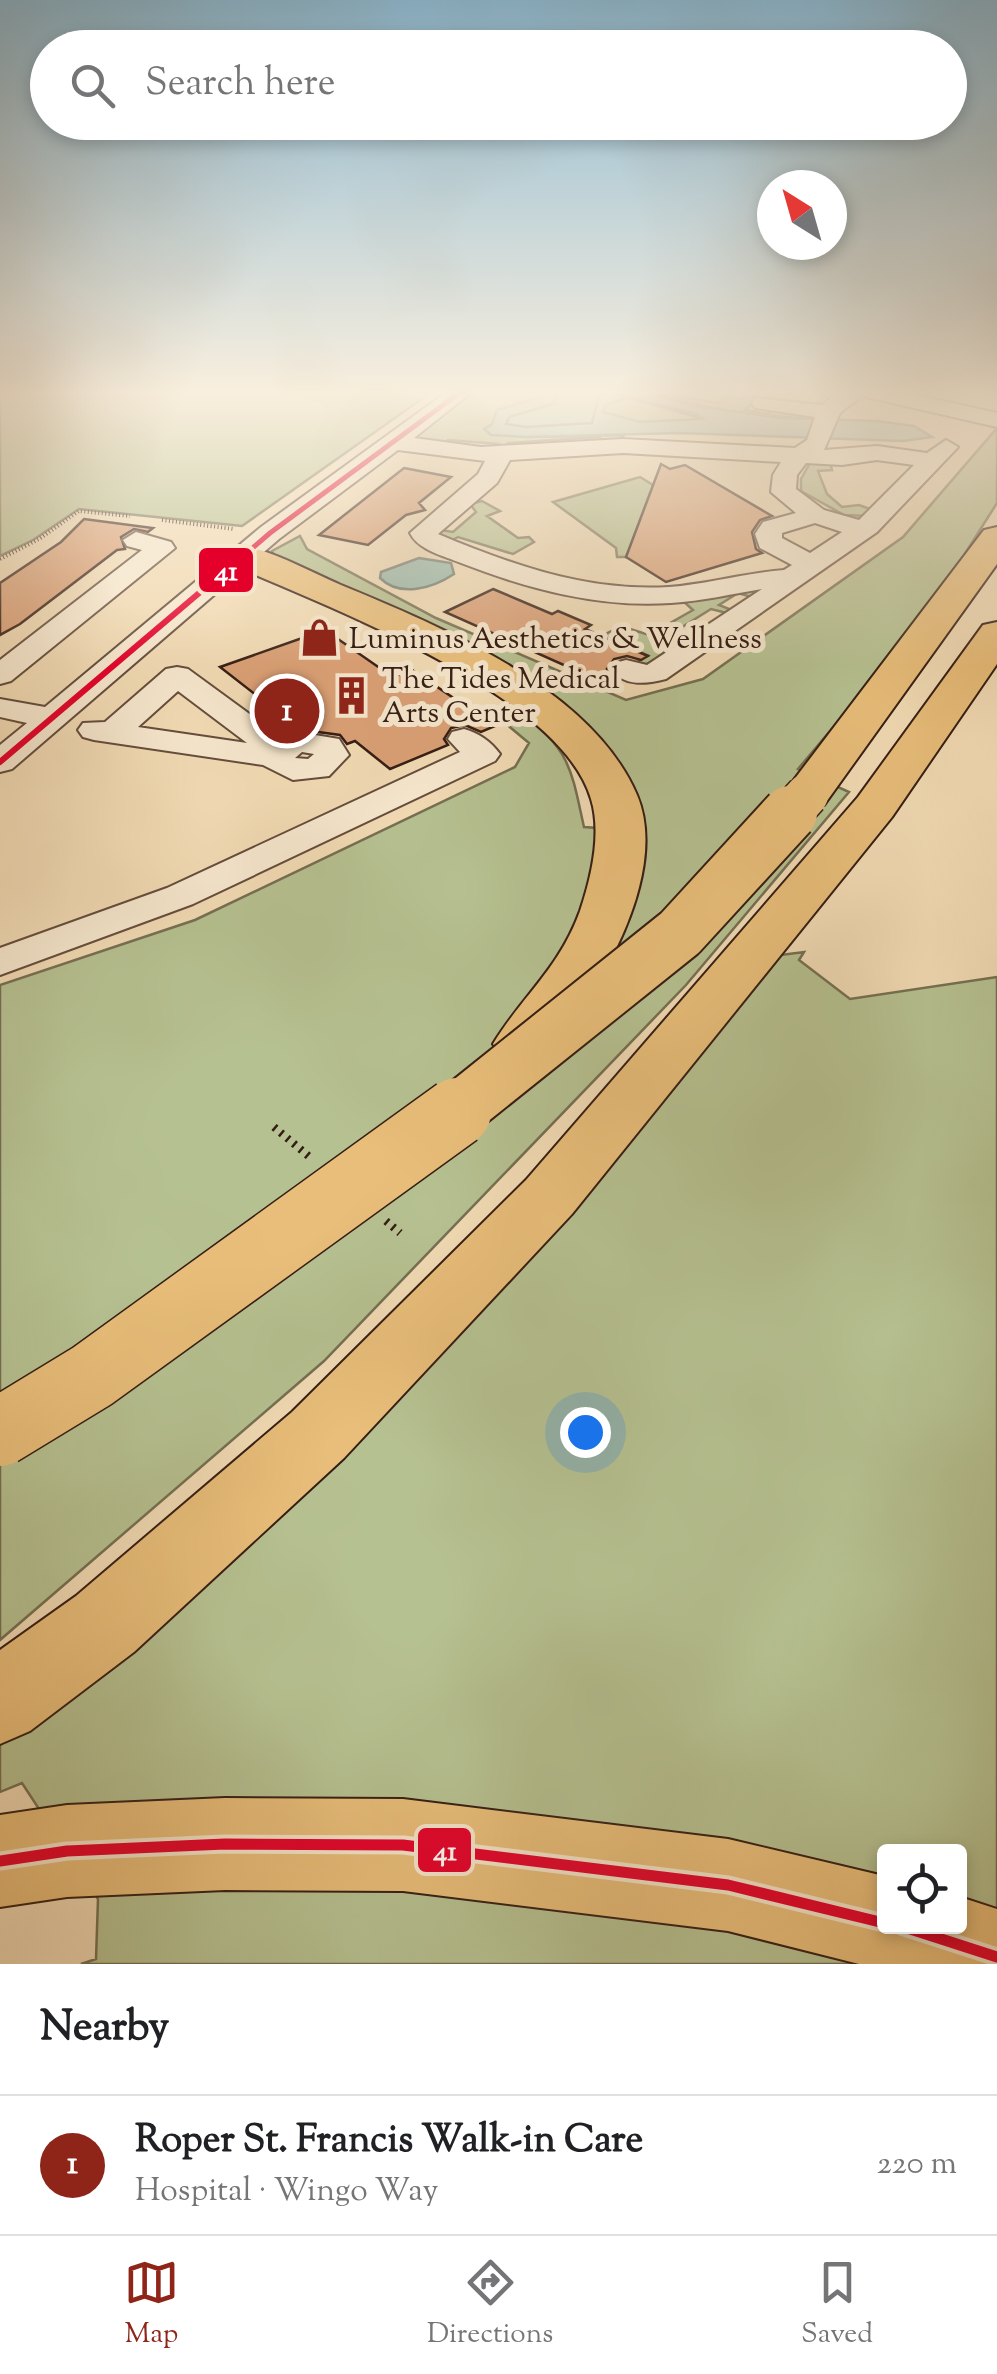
<!DOCTYPE html>
<meta charset="utf-8">
<style>
body{margin:0;font-family:"Sorts Mill Goudy",serif;background:#f2f2f2;color:#202124}
.controls{position:absolute;right:30px;bottom:30px;display:grid;overflow:hidden;border-radius:10px;box-shadow:0 5px 15px #0003}
.controls button{width:90px;height:90px;display:grid;place-items:center;padding:0;border:0;border-bottom:2px solid #e0e0e0;background:#fff;color:#202124;font:50px sans-serif}
.compass{position:absolute;left:757px;top:170px;width:90px;height:90px;border-radius:50%;background:#fff;box-shadow:0 5px 15px #0003;rotate:323deg}
.you{position:absolute;left:585px;top:1432px;width:35px;height:35px;margin:-25px;border:8px solid #fff;border-radius:50%;background:#1a73e8;box-shadow:0 0 0 15px #1a73e833}
.badge{display:grid;place-items:center;width:65px;height:65px;border-radius:50%;background:#8f2418;color:#fff;font-size:32px;font-weight:700}
.pin{position:absolute;translate:-50% -50%;border:5px solid #fff;box-shadow:0 2px 10px #0006}
.list{margin:0;padding:0;list-style:none}
h2{display:flex;justify-content:space-between;align-items:center;height:130px;margin:0;padding:0 40px;font-size:42px}
h2 small{font-size:32px;font-weight:400;color:#757577}
.list li{display:grid;grid-template-columns:65px 1fr auto;gap:30px;align-items:center;box-sizing:border-box;height:140px;padding:0 40px;border-top:2px solid #e0e0e0}
.list b{display:block;font-size:38px;white-space:nowrap}
.list p{margin:0;font-size:32px;white-space:nowrap;color:#757577}
.list em{font-size:32px;font-style:normal;color:#757577}
.icon{flex:none;width:55px;height:55px;fill:none;stroke:currentColor;stroke-width:2;stroke-linecap:round;stroke-linejoin:round}
.map{position:relative;flex:none;width:997px;height:1964px;overflow:hidden}
.search{position:absolute;background:#fff;box-shadow:0 5px 15px #0003;left:30px;right:30px;top:30px;height:110px;display:flex;align-items:center;gap:25px;box-sizing:border-box;padding:0 35px;border-radius:55px;color:#757577;font-size:38px}
.sheet{height:270px;background:#fff}
nav{display:flex;justify-content:space-around;align-items:center;box-sizing:border-box;height:140px;border-top:2px solid #e0e0e0;background:#fff;font-size:28px;color:#757577}
nav a{display:grid;justify-items:center;gap:5px}
nav .on{color:#8f2418}
.map>svg:first-child{display:block}
</style>
<div class="map">
<svg width="997" height="1964" viewBox="0 0 997 1964">
<rect width="100%" height="100%" fill="#f2dbb5"/>
<filter id="stains"><feTurbulence type="fractalNoise" baseFrequency=".002" numOctaves="4"/><feColorMatrix values="0 0 0 0 .2 0 0 0 0 .09 0 0 0 0 .02 0 0 0 .5 -.17"/></filter>
<radialGradient id="worn" r=".72"><stop offset=".6" stop-color="#630" stop-opacity="0"/><stop offset="1" stop-color="#630" stop-opacity=".3"/></radialGradient>
<!-- green -->
<path fill="#b6c191" stroke="#756f52" stroke-width="2.5" fill-rule="evenodd" d="M0 391H433L242 526 79 509 33 540 0 556Z
M470 391 518 394 589 391 555 393 515 404 526 437 624 435 619 441 602 442 600 437 508 443 509 448 501 449 499 444 448 440 441 446 411 436Z
M643 391H674V396L718 403 724 397 742 399 748 394 759 397 745 410 768 414 776 407 810 416 807 419 723 411Z
M628 397 704 419 640 422 603 412 606 405Z
M997 428V503L949 579 878 674 798 769 849 792 686 985 324 1361 0 1640V985L195 920 515 767 529 743 505 723 524 716C571 749 572 774 584 827L645 831 597 734 553 698 276 560 272 551 300 536 307 549 436 618 626 700 703 679 903 537Z
M810 463H830L832 470 818 471 827 494 842 507 859 505 870 509 867 516 844 515 801 491V479Z
M640 477 669 495 627 557H617L616 548 553 502Z
M482 501 500 511 487 516 518 538 529 537 534 542 513 554 458 537 449 542 436 534 441 530 453 532 476 512 470 504Z
M768 585 755 598 738 593 719 605 734 611 731 614 711 609 663 639 676 648 644 666 633 665 647 655 602 636 621 626 649 635 693 610 683 601Z
M804 952 799 960 850 999 997 977V1964H81L96 1959 98 1899 22 1783 0 1792V1729L773 956ZM884 1852H960V1926H884Z"/>
<!-- water -->
<path fill="#9bbbaf" stroke="#727c71" stroke-width="2.5" fill-rule="evenodd" d="M589 391H643L691 405 782 418 877 421 914 426 932 437 903 441 680 433 526 437 491 435 484 429 492 424 497 410 555 393ZM628 397 696 414 703 419 640 422 603 412 606 405Z
M419 558 451 563 454 574C433 588 400 598 380 578L381 572Z"/>
<g fill="none" stroke-linecap="round" stroke-linejoin="round">
<!-- shore -->
<path stroke="#686c62" stroke-width="2.5" d="M559 391 553 404 509 417 506 424 526 427 592 423 598 399 612 391"/>
</g>
<!-- building -->
<path fill="#dba076" stroke="#341d14" stroke-width="2.5" d="M661 464 670 469 685 465 772 516 760 520 752 532 756 549 762 553 666 582 626 557Z
M404 468 451 477 419 503 425 510 406 515 368 545 319 535Z
M84 519 153 528 148 532 134 529 121 537 125 549 117 550 20 624 0 635V583L61 542Z
M493 589 552 614 558 611 591 625 585 629 648 656 641 660 627 656 614 659 607 669 613 676 602 682 445 612Z
M325 630 384 671 396 676 412 670 495 726 481 732 465 725 451 728 444 739 448 745 390 769 355 741 347 744 340 735 311 731 298 720 292 723 220 667Z"/>
<g fill="none" stroke-linecap="round" stroke-linejoin="round">
<defs>
<path id="minor" d="M448 391H473L414 438 481 447 623 439 795 448 807 440 815 417 755 408 752 403 755 398 822 405 839 391H898L997 413V427L862 396 840 413 824 450 877 446 927 453 946 440 958 447 877 532 666 679C646 684 624 687 611 669L615 663 626 660 647 665 762 589C732 594 702 601 671 603 599 608 528 589 461 563 444 556 418 550 410 533L478 474 485 461 398 450 279 539 12 769 0 772V745L27 723 0 717V699L45 707 261 527ZM623 453 781 462 773 475 771 492 796 513 763 522 755 534 760 548 792 565 784 570C745 573 708 584 669 587 587 592 512 565 438 534L497 483 510 460ZM877 460 914 465 859 520 824 510 796 489 797 475 806 463 842 465ZM815 523 842 532 810 553 782 538V533Z
M136 532 171 542 175 548 11 681 0 684V660L142 550 127 546 123 540Z
M177 667 188 669 281 737 297 732 339 739 349 755 329 776 293 780 263 765 94 740 83 737 78 730 83 723 105 722 166 669ZM178 691 247 743 138 727ZM302 752 314 754 308 759 295 758Z
M464 729C479 733 491 742 500 754L495 761 193 904 0 975V948L167 888 460 752 448 739 452 732Z"/>
<path id="highway" d="M997 527V564L824 805 807 809 790 805 783 795 790 785 984 530Z
M243 545C277 553 309 571 341 585 442 627 591 688 637 795 667 866 611 971 568 1026 560 1037 550 1054 538 1059 524 1065 515 1062 502 1058L493 1044C522 996 559 969 580 911 591 878 602 834 591 799 560 693 325 606 230 564L224 556 230 548Z
M997 622V664L892 817 572 1214 344 1458 134 1652 30 1731 0 1744V1650L76 1596 292 1412 526 1180 858 797 983 625Z
M225 1798 403 1799 728 1839 884 1876V1926H960V1897L997 1909V1964H859L728 1931 403 1891 225 1890 67 1897 0 1907V1815L67 1805Z"/>
</defs>
<!-- minor casing -->
<use href="#minor" stroke="#644c3c" stroke-width="4"/>
<!-- highway casing -->
<use href="#highway" stroke="#341d14" stroke-width="4"/>
<!-- path-far1 -->
<path stroke="#341d14" stroke-width="4" stroke-dasharray="1 2.5" stroke-linecap="butt" d="M162 520 234 529
M0 559 39 539 79 511 130 516"/>
<!-- path -->
<path stroke="#341d14" stroke-width="8" stroke-dasharray="2.5 6" stroke-linecap="butt" d="M274 1127 312 1159
M386 1221 400 1233"/>
<!-- minor -->
<use href="#minor" fill="#f7e8cf" fill-rule="evenodd"/>
<!-- highway -->
<use href="#highway" fill="#e9be7a" fill-rule="evenodd"/>
<defs>
<path id="highway-bridge-far2" d="M788 816 807 795"/>
<path id="highway-bridge-far1" d="M454 1114 680 933 790 813"/>
<path id="highway-bridge" d="M0 1432 92 1376 457 1112"/>
</defs>
<!-- highway-bridge-far2 casing -->
<use href="#highway-bridge-far2" stroke="#341d14" stroke-width="45" stroke-linecap="butt"/>
<!-- highway-bridge-far1 casing -->
<use href="#highway-bridge-far1" stroke="#341d14" stroke-width="58" stroke-linecap="butt"/>
<!-- highway-bridge casing -->
<use href="#highway-bridge" stroke="#341d14" stroke-width="71" stroke-linecap="butt"/>
<!-- highway-bridge-far2 -->
<use href="#highway-bridge-far2" stroke="#e9be7a" stroke-width="42"/>
<!-- highway-bridge-far1 -->
<use href="#highway-bridge-far1" stroke="#e9be7a" stroke-width="54"/>
<!-- highway-bridge -->
<use href="#highway-bridge" stroke="#e9be7a" stroke-width="68"/>
<defs>
<path id="bus-1-far2" d="M215 580 270 533 462 391"/>
<path id="bus-1-far1" d="M0 762 218 577"/>
<path id="bus-1" d="M0 1861 67 1851 225 1844 403 1845 728 1885 884 1923
M901 1926 997 1957"/>
</defs>
<!-- bus-1-far2 casing -->
<use href="#bus-1-far2" stroke="#f7e8cf" stroke-width="10"/>
<!-- bus-1-far1 casing -->
<use href="#bus-1-far1" stroke="#f7e8cf" stroke-width="12"/>
<!-- bus-1 casing -->
<use href="#bus-1" stroke="#f7e8cf" stroke-width="19"/>
<!-- bus-1-far2 -->
<use href="#bus-1-far2" stroke="#e4002b" stroke-width="5"/>
<!-- bus-1-far1 -->
<use href="#bus-1-far1" stroke="#e4002b" stroke-width="6"/>
<!-- bus-1 -->
<use href="#bus-1" stroke="#e4002b" stroke-width="11"/>
</g>
<!-- sky -->
<linearGradient id="sky" x2="0" y2="1"><stop stop-color="#89b7d1"/><stop offset="0.59" stop-color="#f9efde"/><stop offset="1" stop-color="#f9efde" stop-opacity="0"/></linearGradient>
<rect width="997" height="666" fill="url(#sky)"/>
<!-- icons -->
<defs>
<symbol id="shop-bare" viewBox="-9 -9 18 18"><path d="M-5-2.5h2.3a2.7 3.5 0 0 1 5.4 0H5L5.5 6h-11ZM-1.5-2.5h3a1.5 2.3 0 0 0-3 0Z" fill="#8f2418" stroke="#f7e8cf" stroke-width="2.5" paint-order="stroke"/></symbol>
<symbol id="building-bare" viewBox="-9 -9 18 18"><path d="M-4-6H4V6H1V3H-1V6H-4ZM-2.5-4.3h1.7v1.8h-1.7ZM.8-4.3h1.7v1.8H.8ZM-2.5-1h1.7V.8h-1.7ZM.8-1h1.7V.8H.8Z" fill="#8f2418" stroke="#f7e8cf" stroke-width="2.5" paint-order="stroke"/></symbol>
</defs>
<g fill-rule="evenodd">
<use href="#shop-bare" x="292" y="610" width="55" height="55"/>
<use href="#building-bare" x="324" y="668" width="55" height="55"/>
</g>
<g text-anchor="middle" stroke-width="10" stroke-linejoin="round" paint-order="stroke">
<!-- far-poi labels -->
<g font-size="30" fill="#341d14" stroke="#f7e8cf" text-anchor="start">
<text x="349" y="648">Luminus Aesthetics &amp; Wellness</text>
<text x="382" y="688">The Tides Medical<tspan x="382" dy="34">Arts Center</tspan></text>
</g>
</g>
<g stroke="#f7e8cf" stroke-width="4">
<rect x="197" y="546" width="58" height="48" rx="10" fill="#e4002b"/>
<rect x="416" y="1826" width="57" height="48" rx="10" fill="#e4002b"/>
</g>
<g font-size="28" text-anchor="middle" font-weight="bold" fill="#fff">
<text x="226" y="580">41</text>
<text x="445" y="1860">41</text>
</g>
<rect width="100%" height="100%" filter="url(#stains)"/>
<rect width="100%" height="100%" fill="url(#worn)"/>
</svg>
<div class="controls">
<button><svg class="icon" aria-label="locate" viewBox="0 0 24 24"><circle cx="12" cy="12" r="6"/><path d="M12 2v4M12 18v4M2 12h4M18 12h4"/></svg></button>
</div>
<svg class="compass" viewBox="-18 -18 36 36"><path d="M0-13l5 13h-10z" fill="#e53935"/><path d="M0 13l5-13h-10z" fill="#757577"/></svg>
<div class="you"></div>
<div class="pin badge" style="left:287px;top:711px">1</div>
<div class="search"><svg class="icon" aria-label="search" viewBox="0 0 24 24"><circle cx="10" cy="10" r="6"/><path d="M15 15l6 6"/></svg>Search here</div>
</div>
<section class="sheet">
<h2>Nearby<small></small></h2>
<ul class="list">
<li><span class="badge">1</span><div><b>Roper St. Francis Walk-in Care</b><p>Hospital · Wingo Way</p></div><em>220 m</em></li>
</ul>
</section>
<nav>
<a class="on"><svg class="icon" aria-label="map" viewBox="0 0 24 24"><path d="M3 6l6-2 6 2 6-2v14l-6 2-6-2-6 2zM9 4v14M15 6v14"/></svg>Map</a>
<a><svg class="icon" aria-label="directions" viewBox="0 0 24 24"><path d="M12 3l9 9-9 9-9-9zM9 14v-3h6M13 9l2 2-2 2"/></svg>Directions</a>
<a><svg class="icon" aria-label="saved" viewBox="0 0 24 24"><path d="M7 4h10v16l-5-4-5 4z"/></svg>Saved</a>
</nav>
